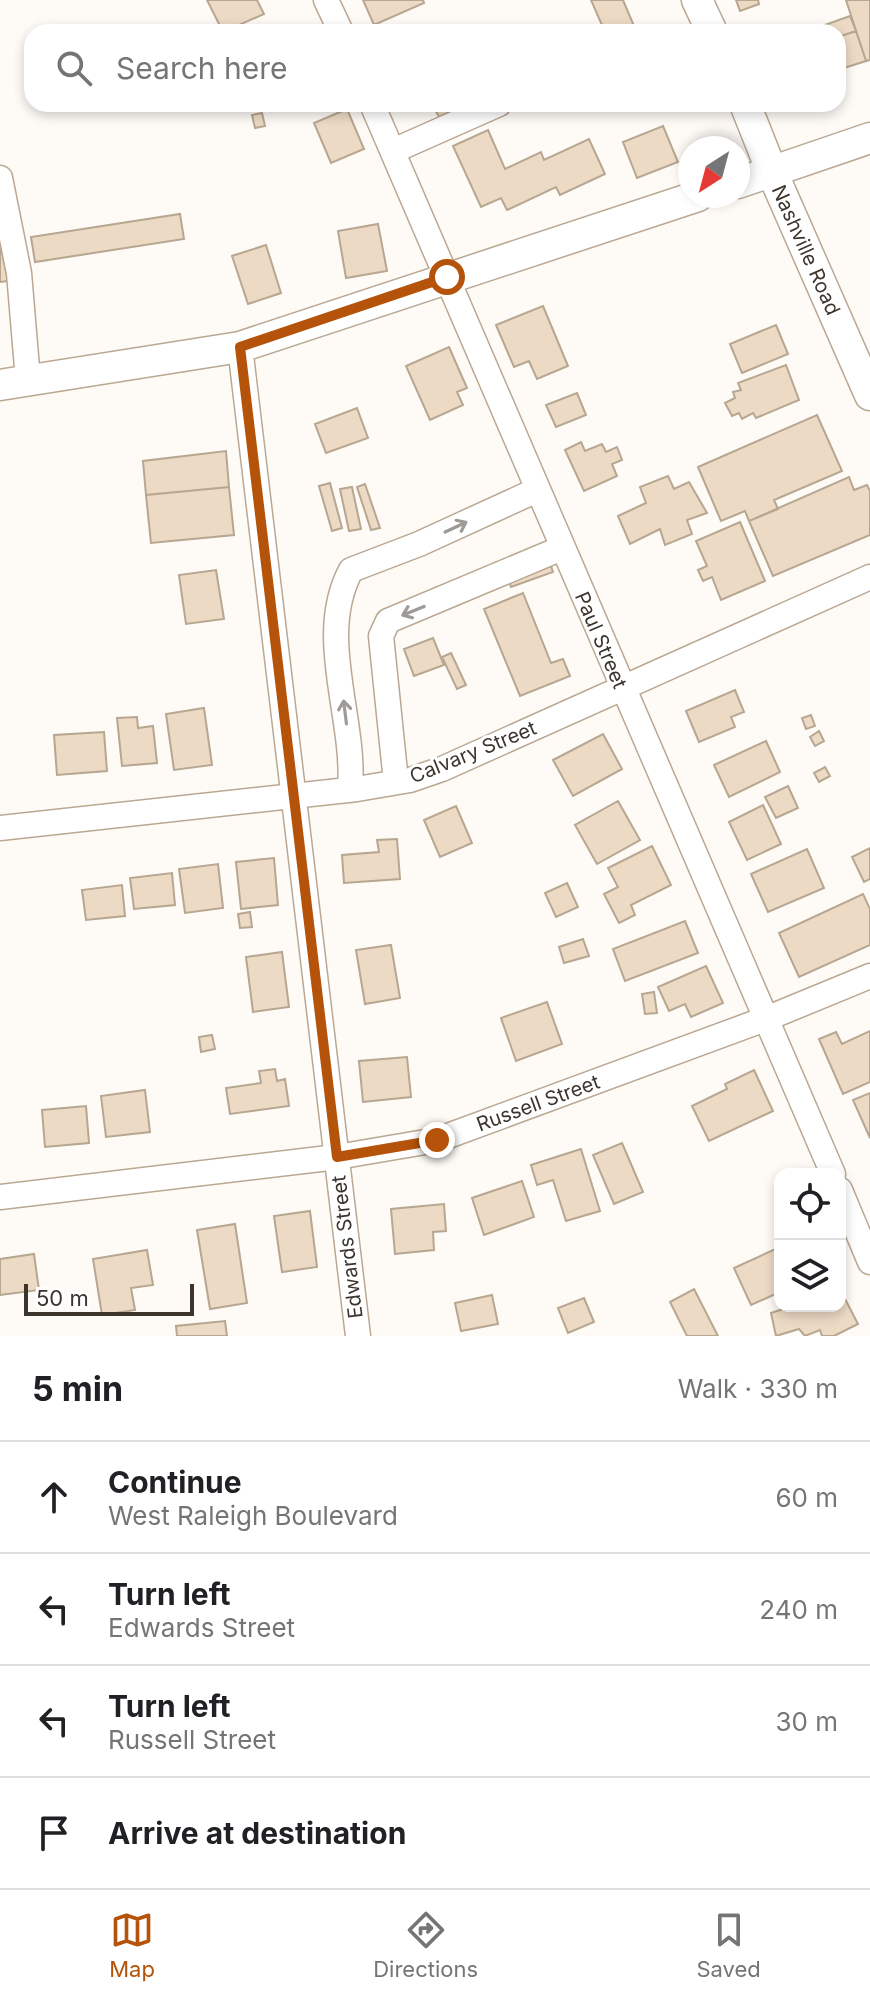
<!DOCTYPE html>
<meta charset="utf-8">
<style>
body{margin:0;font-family:Inter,sans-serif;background:#f2f2f2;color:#202124}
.controls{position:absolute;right:24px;bottom:24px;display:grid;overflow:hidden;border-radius:16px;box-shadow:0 4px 12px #0003}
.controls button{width:72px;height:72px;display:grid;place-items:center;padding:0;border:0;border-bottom:2px solid #e0e0e0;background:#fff;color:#202124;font:40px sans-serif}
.compass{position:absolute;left:678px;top:136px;width:72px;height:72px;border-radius:50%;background:#fff;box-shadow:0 4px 12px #0003;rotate:216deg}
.scale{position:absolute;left:24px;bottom:20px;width:170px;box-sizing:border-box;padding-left:8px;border:4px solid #3c352d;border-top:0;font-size:22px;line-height:28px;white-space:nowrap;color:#3c352d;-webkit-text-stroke:6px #fff;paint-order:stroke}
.stop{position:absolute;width:24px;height:24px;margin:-18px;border:6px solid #b45309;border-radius:50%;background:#fff}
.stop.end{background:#b45309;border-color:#fff;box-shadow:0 2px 8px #0008}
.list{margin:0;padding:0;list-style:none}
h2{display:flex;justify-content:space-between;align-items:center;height:104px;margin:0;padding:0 32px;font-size:34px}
h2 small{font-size:26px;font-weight:400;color:#757577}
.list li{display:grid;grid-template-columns:52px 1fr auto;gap:24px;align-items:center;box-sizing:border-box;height:112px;padding:0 32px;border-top:2px solid #e0e0e0}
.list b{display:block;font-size:30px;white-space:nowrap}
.list p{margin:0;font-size:26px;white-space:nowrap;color:#757577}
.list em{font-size:26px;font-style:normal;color:#757577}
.icon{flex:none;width:44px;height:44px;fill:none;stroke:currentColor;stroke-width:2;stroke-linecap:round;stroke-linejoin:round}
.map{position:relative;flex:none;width:870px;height:1336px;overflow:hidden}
.search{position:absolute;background:#fff;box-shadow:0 4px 12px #0003;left:24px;right:24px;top:24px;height:88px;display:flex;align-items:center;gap:20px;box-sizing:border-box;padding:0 28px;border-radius:24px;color:#757577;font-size:30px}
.sheet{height:552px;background:#fff}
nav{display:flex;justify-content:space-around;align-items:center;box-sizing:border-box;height:112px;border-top:2px solid #e0e0e0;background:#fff;font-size:22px;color:#757577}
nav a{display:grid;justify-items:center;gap:4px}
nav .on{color:#b45309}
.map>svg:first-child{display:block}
</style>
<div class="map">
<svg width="870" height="1336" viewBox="0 0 870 1336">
<rect width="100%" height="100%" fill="#fefaf6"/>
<!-- building -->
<path fill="#ecdac4" stroke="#b7a690" stroke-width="2" d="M207 0H257L264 14 223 32Z
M363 0H423L424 3 374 25Z
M591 0H623L634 26 619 32H605Z
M736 0H758L759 4 740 11Z
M846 0H870V60L866 61Z
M850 16 856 31 838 37V32H805Z
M856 31 866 61 838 70V37Z
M432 104H467L439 117Z
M347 109 364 149 331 163 314 123Z
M262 113 265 126 255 128 252 115Z
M663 126 678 162 637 178 623 142Z
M488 130 505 169 541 152 544 160 589 139 605 174 560 195 556 187 507 210 501 198 481 207 453 146Z
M180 214 184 239 35 262 31 237Z
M378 224 387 271 346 278 338 231Z
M0 242 8 281 0 282Z
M266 245 281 293 248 304 232 256Z
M543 306 568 366 537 379 529 361 514 367 496 325Z
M776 325 788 354 742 373 730 344Z
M449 347 467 388 457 392 463 405 430 420 406 366Z
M786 365 799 400 756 418 753 413 742 419 739 413 732 416 725 403 735 398 733 392 741 390 738 383Z
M577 393 586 415 556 427 546 405Z
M357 408 368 438 326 453 315 424Z
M817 415 842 471 774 500 778 509 749 521 745 511 721 521 698 467Z
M581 442 585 451 602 444 606 452 617 447 622 460 612 464 617 476 584 491 565 450Z
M226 451 229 487 146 495 143 461Z
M668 476 674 489 689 482 707 513 687 520 692 534 665 545 660 529 630 544 618 516 646 503 640 487Z
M849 477 854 490 867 485 870 491V535L773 576 749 521Z
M330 483 342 528 332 531 319 486Z
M365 484 380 528 371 530 357 487Z
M229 487 234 535 151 543 146 495Z
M352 487 361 529 349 531 340 489Z
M740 522 765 581 721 600 712 577 703 581 698 570 707 566 696 541Z
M549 560 553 572 511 587 507 575Z
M216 570 224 619 186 624 179 575Z
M523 593 551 663 563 659 570 676 520 696 484 609Z
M433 638 444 665 414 676 404 649Z
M451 653 466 685 457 689 442 657Z
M735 690 744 712 731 717 735 727 699 742 686 711Z
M204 708 212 765 174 770 166 714Z
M811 715 815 726 806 729 802 718Z
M137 717 138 728 153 726 157 763 122 766 117 718Z
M819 731 824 741 815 746 810 737Z
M104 732 107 771 57 775 54 735Z
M603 734 622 769 573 796 553 760Z
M766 741 780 772 729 797 714 765Z
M825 767 830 776 819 782 814 773Z
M788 786 798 808 776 818 765 797Z
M618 801 640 840 597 864 575 825Z
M763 805 781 844 747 860 729 822Z
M456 806 472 843 440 857 424 820Z
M397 839 400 879 344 883 342 855 379 852 377 840Z
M652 846 671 885 631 905 635 915 619 923 604 894 618 887 608 868Z
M870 848V879L864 882 852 857Z
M807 849 824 888 768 912 751 874Z
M274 858 278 905 241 909 236 862Z
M218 864 223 908 185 913 179 869Z
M172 873 175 905 134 909 130 878Z
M567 883 578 907 556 917 545 893Z
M122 885 125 916 86 920 82 890Z
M863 894 870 909V945L799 977 779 933Z
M250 912 252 927 240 928 238 914Z
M685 921 698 953 625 981 613 949Z
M583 939 589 956 564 963 559 947Z
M391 945 400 998 365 1004 356 950Z
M282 952 289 1007 253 1012 246 957Z
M706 966 723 1003 691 1017 685 1004 669 1011 658 987Z
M654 992 657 1013 645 1014 642 994Z
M547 1002 562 1044 516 1061 501 1018Z
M870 1031V1082L843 1094 819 1039 836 1032 842 1044Z
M212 1035 215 1049 201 1052 199 1037Z
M407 1057 411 1097 363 1102 359 1061Z
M275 1069 277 1081 285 1079 289 1106 230 1114 226 1088 261 1083 259 1071Z
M754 1070 773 1111 709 1141 692 1106 727 1089 725 1084Z
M145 1090 150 1132 106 1137 101 1096Z
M870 1093V1138L853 1100Z
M86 1106 89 1143 45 1147 42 1110Z
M622 1143 643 1192 614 1204 593 1155Z
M581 1149 600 1211 566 1221 553 1180 537 1185 531 1165Z
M522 1181 534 1217 484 1235 472 1198Z
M444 1204 446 1231 433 1232 434 1250 395 1254 391 1209Z
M310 1211 317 1267 282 1272 274 1216Z
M235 1224 247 1303 210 1309 197 1230Z
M780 1247V1292L751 1305 734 1268Z
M147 1250 153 1285 131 1288 135 1310 102 1315 93 1259Z
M34 1254 39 1290 0 1295V1259Z
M694 1289 718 1336H687L670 1302Z
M840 1289 858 1324 834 1336H822L820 1330 805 1336 799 1329 776 1336 771 1313 792 1306H840Z
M492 1295 498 1324 461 1331 455 1303Z
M584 1298 594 1322 568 1333 558 1308Z
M225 1321 227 1336H177L176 1326Z"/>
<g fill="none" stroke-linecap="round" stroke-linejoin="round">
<defs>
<path id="minor" d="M326 0 341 32
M372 104 833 1174
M393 151 499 104
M0 178 19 273 28 380
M240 347 358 1336
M396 782 381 636 388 621 562 548
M350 790C356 717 315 637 351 570L419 544 537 490
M0 828 357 789 410 780 442 769 870 577
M840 1190 870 1262
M0 1197 337 1157 437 1140 768 1018 870 976"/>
<path id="major" d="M697 0 712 32
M745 104 772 172 870 395
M738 183 870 138
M0 385 240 347 698 196"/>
</defs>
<!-- minor casing -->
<use href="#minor" stroke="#baa893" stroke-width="27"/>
<!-- major casing -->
<use href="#major" stroke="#baa893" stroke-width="33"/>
<!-- minor -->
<use href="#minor" stroke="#fff" stroke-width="24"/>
<!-- major -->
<use href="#major" stroke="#fff" stroke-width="30"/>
</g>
<!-- one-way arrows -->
<defs><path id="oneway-shaft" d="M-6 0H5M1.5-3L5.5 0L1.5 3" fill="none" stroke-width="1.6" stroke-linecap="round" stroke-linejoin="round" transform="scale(2)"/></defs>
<g stroke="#9e9a96">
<use href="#oneway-shaft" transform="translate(456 527) rotate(-25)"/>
<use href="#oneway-shaft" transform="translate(413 611) rotate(158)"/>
<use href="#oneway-shaft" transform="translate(345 712) rotate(-97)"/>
</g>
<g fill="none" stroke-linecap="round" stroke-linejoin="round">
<!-- route -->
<path stroke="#b45309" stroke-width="10" d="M437 1140 337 1157 240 347 447 277"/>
</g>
<g text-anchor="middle" stroke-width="6" stroke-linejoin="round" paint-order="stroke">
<!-- street labels -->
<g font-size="20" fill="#3c352d" stroke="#fff">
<text transform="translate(806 250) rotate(66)" y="7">Nashville Road</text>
<text transform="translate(601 640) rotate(67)" y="7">Paul Street</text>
<text transform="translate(473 752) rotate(-22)" y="7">Calvary Street</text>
<text transform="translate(538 1103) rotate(-20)" y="7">Russell Street</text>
<text transform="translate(347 1247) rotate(-97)" y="7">Edwards Street</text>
</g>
</g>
</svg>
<div class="controls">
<button><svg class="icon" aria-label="locate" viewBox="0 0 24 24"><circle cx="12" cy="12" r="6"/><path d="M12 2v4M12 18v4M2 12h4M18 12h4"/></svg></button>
<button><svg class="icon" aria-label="layers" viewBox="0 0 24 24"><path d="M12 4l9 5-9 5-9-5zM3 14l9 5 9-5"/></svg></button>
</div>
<svg class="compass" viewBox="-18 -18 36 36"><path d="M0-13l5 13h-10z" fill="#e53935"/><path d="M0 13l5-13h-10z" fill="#757577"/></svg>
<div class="scale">50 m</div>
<div class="stop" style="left:447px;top:277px"></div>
<div class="stop end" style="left:437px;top:1140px"></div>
<div class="search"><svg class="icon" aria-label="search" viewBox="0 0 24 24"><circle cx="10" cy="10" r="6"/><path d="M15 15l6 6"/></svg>Search here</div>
</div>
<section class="sheet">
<h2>5 min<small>Walk · 330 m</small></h2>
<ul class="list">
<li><svg class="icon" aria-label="ahead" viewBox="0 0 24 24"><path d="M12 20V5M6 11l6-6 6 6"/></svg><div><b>Continue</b><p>West Raleigh Boulevard</p></div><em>60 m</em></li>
<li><svg class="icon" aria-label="left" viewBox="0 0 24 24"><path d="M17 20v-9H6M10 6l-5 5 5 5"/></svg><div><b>Turn left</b><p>Edwards Street</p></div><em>240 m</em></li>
<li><svg class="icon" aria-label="left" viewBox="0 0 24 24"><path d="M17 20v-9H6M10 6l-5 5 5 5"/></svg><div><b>Turn left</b><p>Russell Street</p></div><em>30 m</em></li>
<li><svg class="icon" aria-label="arrive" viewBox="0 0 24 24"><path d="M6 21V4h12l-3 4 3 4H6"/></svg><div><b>Arrive at destination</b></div></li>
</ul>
</section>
<nav>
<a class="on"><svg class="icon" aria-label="map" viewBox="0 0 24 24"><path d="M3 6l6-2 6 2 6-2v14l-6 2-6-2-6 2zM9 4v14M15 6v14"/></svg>Map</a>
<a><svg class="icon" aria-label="directions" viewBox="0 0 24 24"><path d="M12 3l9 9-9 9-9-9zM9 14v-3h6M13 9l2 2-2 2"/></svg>Directions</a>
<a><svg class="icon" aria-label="saved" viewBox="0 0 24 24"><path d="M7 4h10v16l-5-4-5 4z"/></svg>Saved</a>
</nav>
